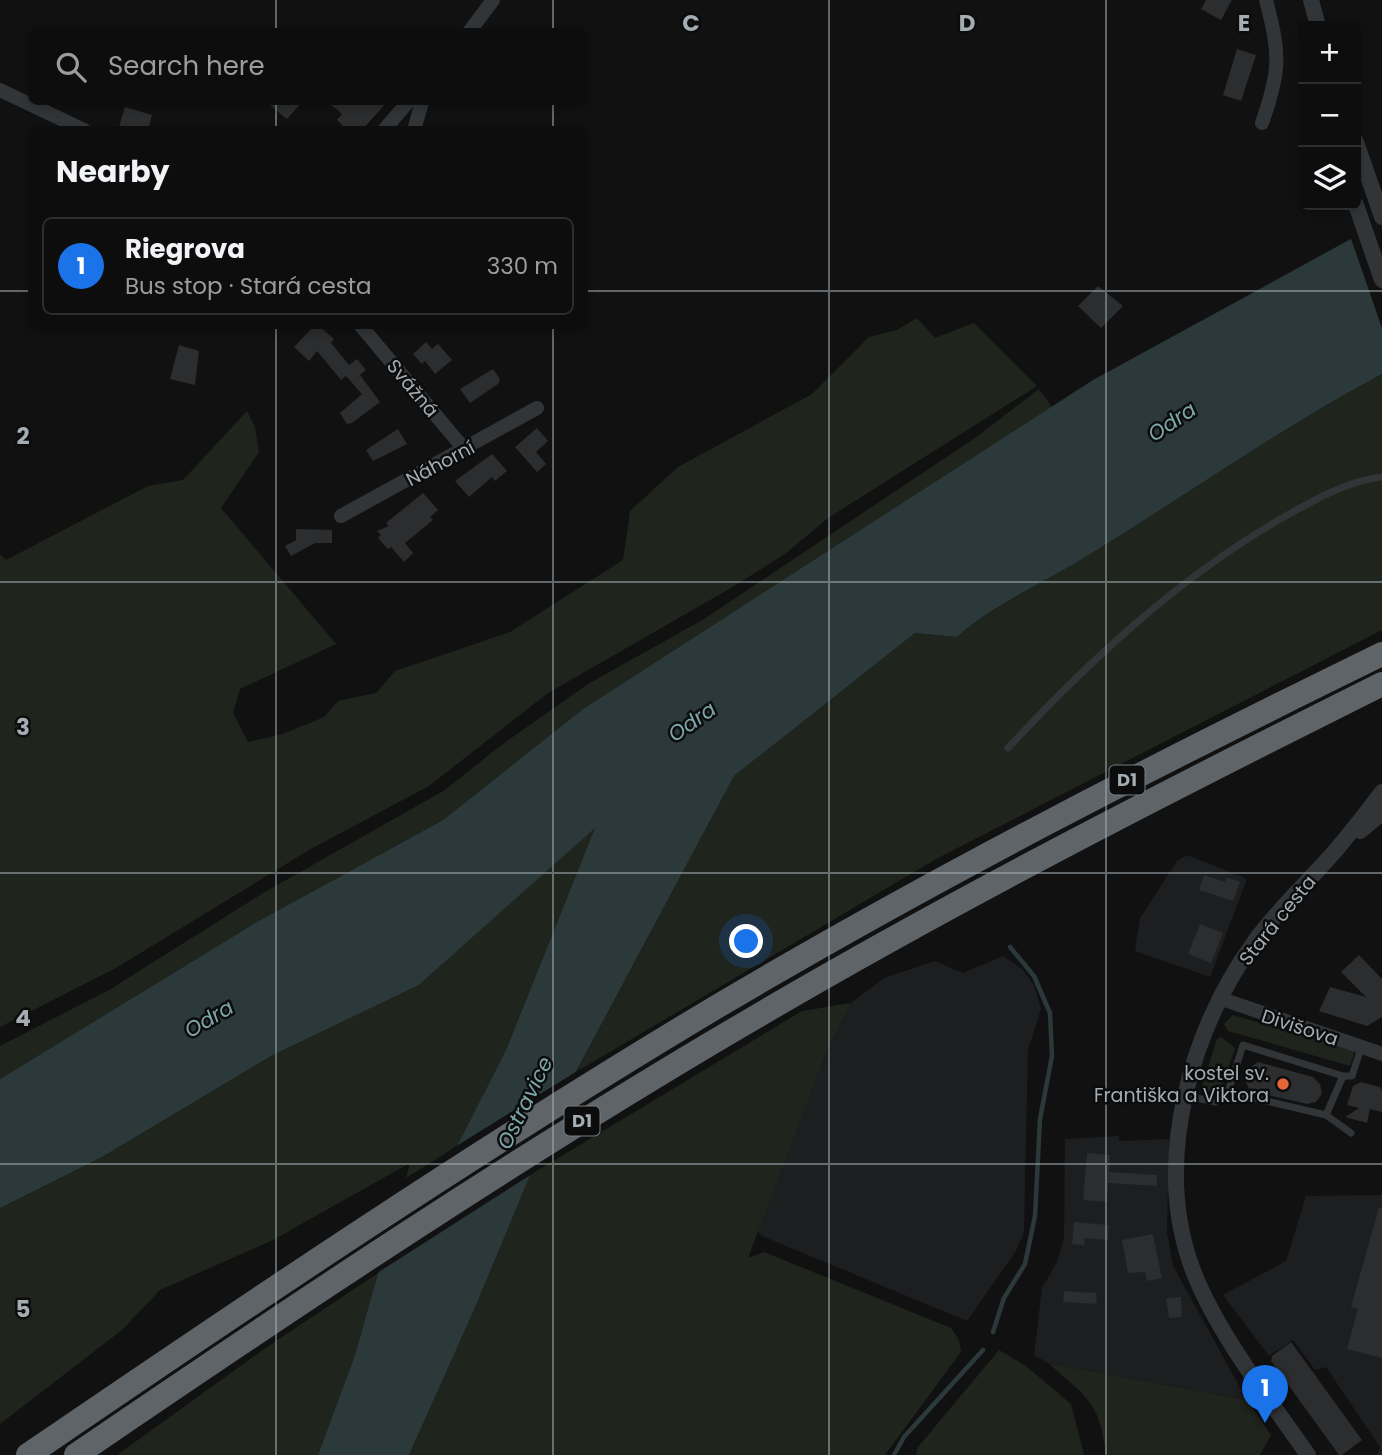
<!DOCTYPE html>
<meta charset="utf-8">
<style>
body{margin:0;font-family:Poppins,sans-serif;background:#161617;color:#f1f3f6}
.controls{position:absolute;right:21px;top:21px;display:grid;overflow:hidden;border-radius:10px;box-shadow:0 4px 10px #0003}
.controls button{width:63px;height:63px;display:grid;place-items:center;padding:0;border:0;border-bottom:2px solid #2d2d2e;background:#0d0d0e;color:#f1f3f6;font:35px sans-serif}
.you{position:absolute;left:747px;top:942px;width:24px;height:24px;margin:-18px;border:5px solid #fff;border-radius:50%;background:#1a73e8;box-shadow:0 0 0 10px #1a73e833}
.badge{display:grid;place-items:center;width:46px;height:46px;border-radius:50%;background:#1a73e8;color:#fff;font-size:23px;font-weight:700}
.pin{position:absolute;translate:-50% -58px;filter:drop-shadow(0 2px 4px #0008)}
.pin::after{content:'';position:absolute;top:37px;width:24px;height:21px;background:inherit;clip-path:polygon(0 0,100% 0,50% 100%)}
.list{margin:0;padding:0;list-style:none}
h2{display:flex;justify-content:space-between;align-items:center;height:91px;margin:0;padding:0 28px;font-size:30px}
h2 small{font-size:23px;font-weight:400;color:#9a9c9e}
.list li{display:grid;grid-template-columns:46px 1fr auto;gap:21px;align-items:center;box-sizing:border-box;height:98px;margin:0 14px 14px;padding:0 14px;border:2px solid #2d2d2e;border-radius:10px}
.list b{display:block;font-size:26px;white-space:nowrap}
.list p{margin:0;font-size:23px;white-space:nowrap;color:#9a9c9e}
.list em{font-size:23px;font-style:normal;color:#9a9c9e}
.icon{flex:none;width:38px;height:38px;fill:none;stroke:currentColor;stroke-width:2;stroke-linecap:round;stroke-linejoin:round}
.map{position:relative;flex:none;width:1382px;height:1455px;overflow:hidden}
.search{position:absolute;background:#0d0d0e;box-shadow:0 4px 10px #0003;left:28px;top:28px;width:560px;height:77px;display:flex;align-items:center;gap:18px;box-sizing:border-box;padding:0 24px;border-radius:10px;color:#9a9c9e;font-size:26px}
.panel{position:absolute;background:#0d0d0e;box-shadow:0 4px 10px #0003;left:28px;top:126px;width:560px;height:203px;border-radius:10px}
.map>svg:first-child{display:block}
</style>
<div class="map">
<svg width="1382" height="1455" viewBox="0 0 1382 1455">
<rect width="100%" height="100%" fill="#111112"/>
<!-- built -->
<path fill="#1d1e1f" d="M1187 855 1247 879 1210 977 1135 951 1140 918 1177 861Z
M1003 956 1022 969 1034 985 1041 1009 1028 1050 1024 1232 1016 1251 967 1321 762 1236 756 1230 826 1053 851 1003 884 978 935 961 963 973Z
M1119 1136V1141L1169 1139 1167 1232 1173 1266 1247 1400 1048 1363 1034 1355 1042 1288 1057 1262 1064 1239 1065 1139Z
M1382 1195V1455H1377L1380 1447 1326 1367 1315 1370 1293 1340 1269 1356 1223 1295 1286 1261 1306 1196Z"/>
<!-- green -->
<path fill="#1f241d" d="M917 318 935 338 974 323 1037 386 828 518 785 554 731 588 548 693 429 786 309 850 116 968 0 1027V554L6 560 148 486 183 480 247 411 255 427 259 452 221 508 336 644 240 689 233 713 248 742 283 734 324 717 338 701 376 693 395 671 510 632 623 560 630 511 678 467 812 394 869 337 897 330Z
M1382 374V630L936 859 576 1072 734 776 915 633 957 637C998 602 1046 582 1092 553 1189 493 1281 428 1382 374Z
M1039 389 1052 407 583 709 443 820 257 922 0 1079V1046L109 990 263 893 445 790 500 746 588 684 704 619 975 438Z
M596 826 506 1050 457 1146 406 1178 410 1163 273 1240 160 1290 122 1330 0 1424V1208L102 1157 271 1056 419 985Z
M851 1003 826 1053 748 1258 764 1252 951 1328 959 1340 961 1352 885 1455H409L474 1310 530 1175 802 1011Z
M1233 1015 1355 1051 1350 1066 1228 1031 1224 1024Z
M1221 1037 1235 1048 1222 1087 1211 1096 1205 1094 1202 1086 1217 1039Z
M378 1273 355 1355 318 1455H117L264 1349Z
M999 1350 1026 1366 1071 1404 1084 1455H916L918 1447Z
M1048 1363 1247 1400 1271 1435 1260 1455H1106C1100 1401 1086 1397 1048 1363Z"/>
<!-- water -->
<path fill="#2b393a" d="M1382 222V374C1281 428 1189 493 1092 553 1046 582 997 602 957 637L915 633 734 776 563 1096 474 1310 409 1455H318L355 1355 378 1273 457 1146 506 1050 595 828 419 985 271 1056 102 1157 0 1208V1079L257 922 443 820 583 709 1093 380Z"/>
<!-- pier -->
<path fill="#111112" d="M1382 218V328L1349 233Z
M582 1068 566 1098 535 1172 374 1275 450 1150Z"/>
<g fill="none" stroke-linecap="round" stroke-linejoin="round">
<!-- stream -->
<path stroke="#2b393a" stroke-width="4.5" d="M993 1332 1004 1298 1025 1264 1035 1216 1040 1119 1052 1056 1050 1013 1034 976 1010 947
M894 1455 904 1437 983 1350"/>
</g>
<!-- building -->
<path fill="#2c2d2e" d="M1206 0H1232L1221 20 1201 9Z
M1237 49 1256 55 1241 101 1223 95Z
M266 102H302L287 119Z
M328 102H387L362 130H347L337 120 342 114Z
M125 107 152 115 148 130 119 127Z
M1098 286 1123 306 1101 328 1078 306Z
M314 326H319L334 339 331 343 349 365 357 359 366 370 360 375 380 402 352 423 347 424 340 413 362 394 346 376 341 380 317 351 309 361 294 347Z
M426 342 432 349 438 344 452 360 435 374 425 361 422 364 413 354Z
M179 345 199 351 195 385 170 379Z
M493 369 500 379 498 384 470 403 460 389Z
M537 428 548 441 536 452 546 464 537 472 515 447Z
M398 429 407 444 373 461 366 450Z
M492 454 507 471 495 481 492 477 469 497 455 481Z
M423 493 438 510 430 517 433 520 405 543 413 553 404 562 391 547 388 549 378 538 381 535 377 531 389 526 386 523Z
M296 529 332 530V543H315L291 556 285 546 296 540Z
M1204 875 1225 882 1226 877 1240 882 1233 901 1199 890Z
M1200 924 1223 933 1211 963 1188 954Z
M1359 955 1382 979V1017L1367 1026 1319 1011 1330 987 1366 997 1341 972Z
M1258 1062 1313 1077 1320 1084 1322 1094 1316 1102 1307 1104 1250 1091 1245 1080 1248 1069Z
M1361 1082 1380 1087 1382 1092V1112L1370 1109 1367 1123 1345 1117 1359 1108 1347 1105 1353 1086Z
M1087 1153 1110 1155 1109 1172 1157 1175V1186L1108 1183 1107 1202 1083 1200Z
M1379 1207 1382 1208V1358L1347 1349 1358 1309 1351 1307Z
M1074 1222 1109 1225 1108 1240 1085 1238 1084 1245 1072 1244Z
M1153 1234 1162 1278 1147 1281 1145 1272 1128 1273 1122 1240Z
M1064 1291 1096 1293 1097 1304 1063 1302Z
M1181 1297 1182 1317 1169 1318 1166 1298Z
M1291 1342 1362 1440 1342 1455H1339L1271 1361 1272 1356Z"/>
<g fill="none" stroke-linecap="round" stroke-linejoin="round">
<!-- service -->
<path stroke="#323537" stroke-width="7" d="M1008 748C1090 660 1179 577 1284 517 1314 500 1347 481 1382 477
M1228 1092 1326 1115 1343 1076
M1186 1096 1216 1102 1228 1092 1243 1045 1343 1076H1352L1361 1048
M1326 1115 1351 1133"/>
<!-- minor -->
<path stroke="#323537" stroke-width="14" d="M469 32 493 0
M0 90 84 130
M1262 123C1281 69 1280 54 1266 0
M384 130 408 102
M414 130 422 102
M361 326 465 450
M341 516 537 408
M1219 998 1382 1054"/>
<!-- tertiary -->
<path stroke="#323537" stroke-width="16" d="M1311 0 1318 26
M1356 142 1382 217
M1356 205 1382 280
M1360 831 1382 813
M1308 1455C1269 1399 1211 1325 1190 1262 1154 1156 1192 1028 1255 941 1279 908 1309 881 1336 850 1352 831 1367 812 1382 792"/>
<!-- motorway -->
<path stroke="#5e6467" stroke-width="24" d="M28 1455C255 1300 482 1147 718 1006 934 878 1157 764 1382 654
M76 1455C294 1306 514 1159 742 1025 950 902 1166 792 1382 684"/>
</g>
<!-- grid -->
<path fill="none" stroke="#a3adb2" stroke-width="2" stroke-opacity="0.55" d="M276 0V32M553 0V32M829 0V1455M1106 0V1455M276 102V130M553 102V130M0 291H32M584 291H1382M276 326V1455M553 326V1455M0 582H1382M0 873H1382M0 1164H1382"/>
<!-- markers -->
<circle fill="#e46736" stroke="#0c0c0d" stroke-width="2.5" cx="1283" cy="1084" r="7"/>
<g text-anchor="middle" stroke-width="5" stroke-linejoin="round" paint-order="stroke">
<!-- shield labels -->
<g fill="#0c0c0d" stroke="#767d80" stroke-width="2">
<rect x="1109.5" y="765.5" width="35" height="29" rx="5"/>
<rect x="564.5" y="1106.5" width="35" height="29" rx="5"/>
</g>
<g font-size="18" font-weight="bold" fill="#a3adb2">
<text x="1127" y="786">D1</text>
<text x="582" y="1127">D1</text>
</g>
<!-- street labels -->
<g font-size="19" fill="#a3adb2" stroke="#0c0c0d">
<text transform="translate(413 388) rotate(50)" y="7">Svážná</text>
<text transform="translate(440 463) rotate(-28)" y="7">Náhorní</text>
<text transform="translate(1277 920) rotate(-51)" y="7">Stará cesta</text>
<text transform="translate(1300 1027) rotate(18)" y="7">Divišova</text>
</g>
<!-- poi labels -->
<g font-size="19" fill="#a3adb2" stroke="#0c0c0d" text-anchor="end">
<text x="1269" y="1080">kostel sv.<tspan x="1269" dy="22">Františka a Viktora</tspan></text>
</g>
<!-- water labels -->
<g font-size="21" font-style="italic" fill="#7ba7ab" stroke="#0c0c0d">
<text transform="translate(1172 422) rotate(-34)" y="7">Odra</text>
<text transform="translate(692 722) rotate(-35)" y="7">Odra</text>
<text transform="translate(209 1019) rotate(-31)" y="7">Odra</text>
<text transform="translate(525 1103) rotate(-64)" y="7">Ostravice</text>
</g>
</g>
<g font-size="23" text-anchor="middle" font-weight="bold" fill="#a3adb2" stroke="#0c0c0d" stroke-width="5" stroke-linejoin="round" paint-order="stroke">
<text x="691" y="31">C</text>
<text x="967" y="31">D</text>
<text x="1244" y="31">E</text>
<text x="23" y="444">2</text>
<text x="23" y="735">3</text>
<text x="23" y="1026">4</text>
<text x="23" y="1317">5</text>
</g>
</svg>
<div class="controls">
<button>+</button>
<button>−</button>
<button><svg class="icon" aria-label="layers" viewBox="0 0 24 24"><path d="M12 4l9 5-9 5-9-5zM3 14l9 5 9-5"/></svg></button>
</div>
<div class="you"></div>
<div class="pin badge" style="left:1265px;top:1423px">1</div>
<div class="search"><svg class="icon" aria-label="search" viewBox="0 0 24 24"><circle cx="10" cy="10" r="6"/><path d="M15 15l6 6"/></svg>Search here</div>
<section class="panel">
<h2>Nearby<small></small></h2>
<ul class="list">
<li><span class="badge">1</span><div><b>Riegrova</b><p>Bus stop · Stará cesta</p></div><em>330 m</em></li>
</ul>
</section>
</div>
